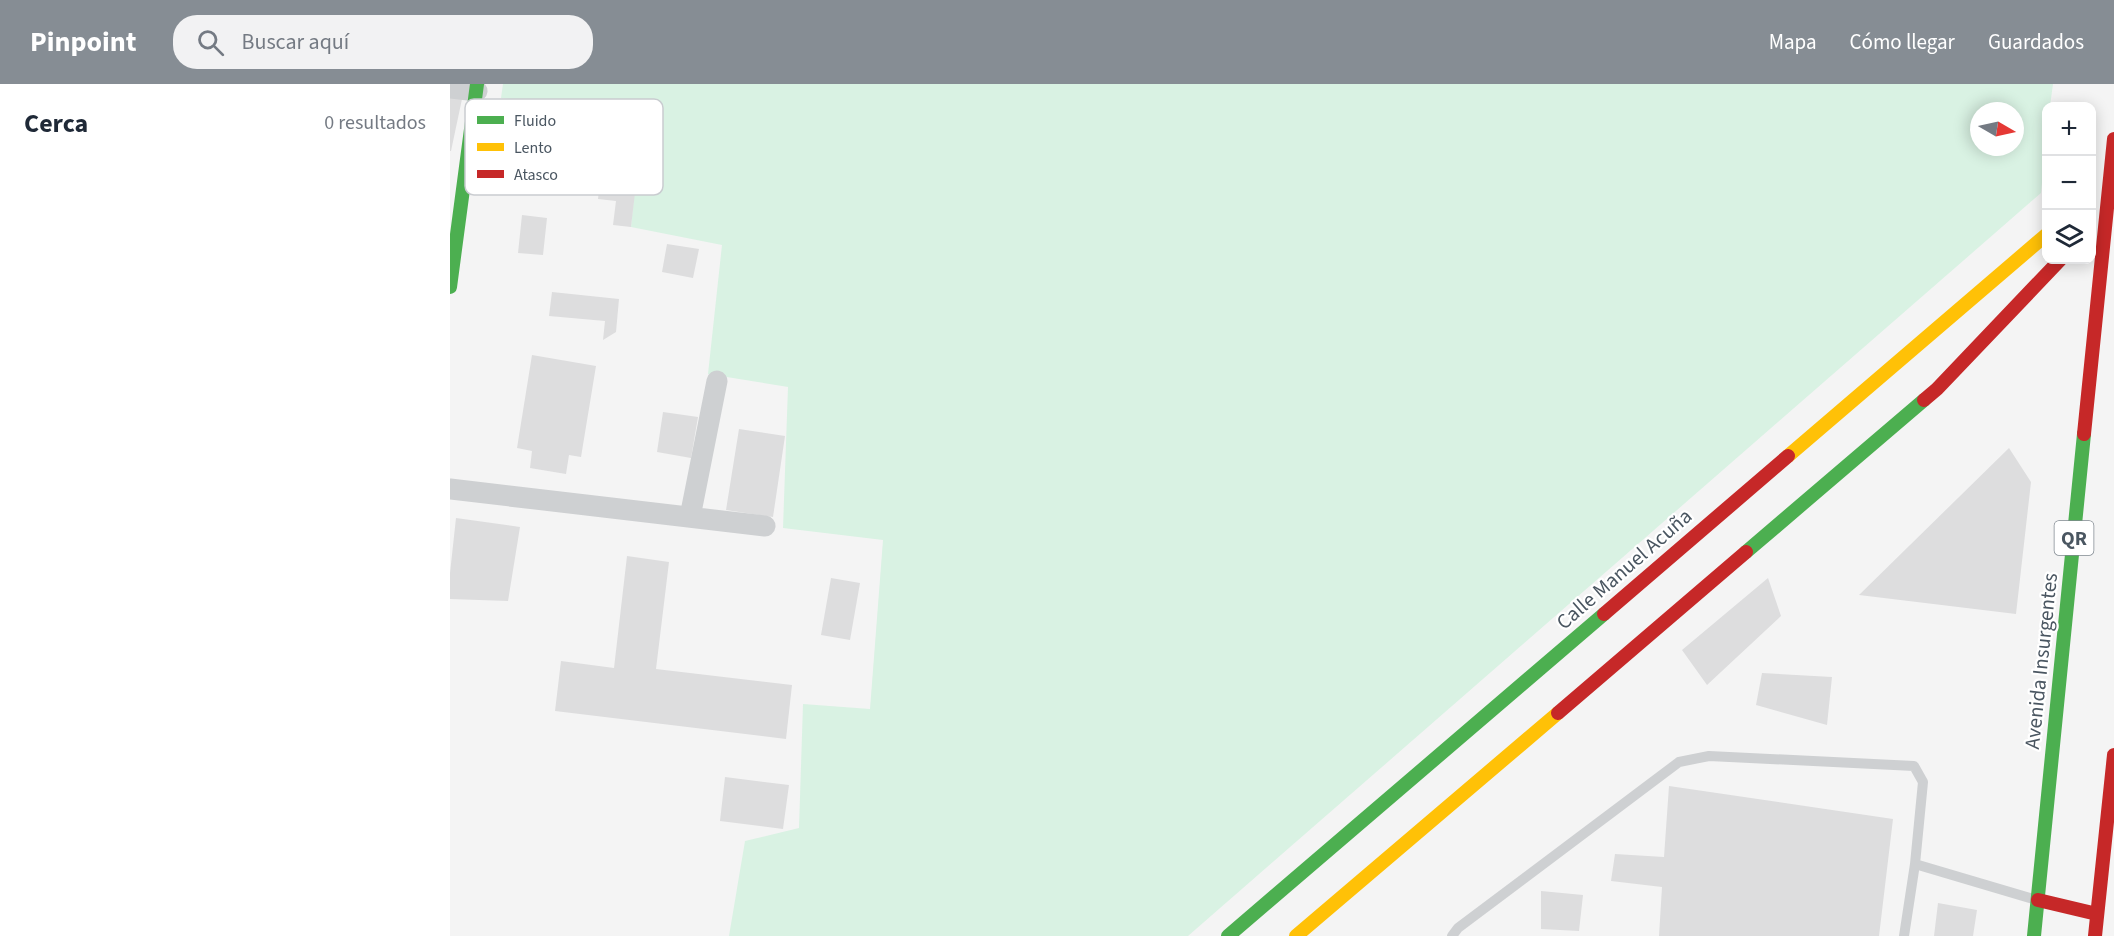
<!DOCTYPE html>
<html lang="es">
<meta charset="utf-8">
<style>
body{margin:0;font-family:"Source Sans 3",sans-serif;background:#f2f2f3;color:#1f2937}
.controls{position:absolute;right:18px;top:18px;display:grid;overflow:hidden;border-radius:12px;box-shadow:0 3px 15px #0003}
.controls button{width:54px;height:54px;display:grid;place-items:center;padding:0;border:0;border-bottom:2px solid #e0e1e3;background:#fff;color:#1f2937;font:30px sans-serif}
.compass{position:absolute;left:1520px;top:18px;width:54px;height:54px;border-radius:50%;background:#fff;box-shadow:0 3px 15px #0003;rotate:99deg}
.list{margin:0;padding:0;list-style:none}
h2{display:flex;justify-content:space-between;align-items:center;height:78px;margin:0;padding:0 24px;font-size:26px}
h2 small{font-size:20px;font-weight:400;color:#747a83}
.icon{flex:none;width:33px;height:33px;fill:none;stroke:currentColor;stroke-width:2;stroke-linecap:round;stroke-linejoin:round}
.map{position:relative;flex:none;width:1664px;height:852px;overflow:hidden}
header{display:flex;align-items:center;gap:36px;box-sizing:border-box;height:84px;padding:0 30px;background:#868d94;color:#fff}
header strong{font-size:28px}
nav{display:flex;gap:33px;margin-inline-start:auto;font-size:21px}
.search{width:420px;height:54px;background:#f2f2f3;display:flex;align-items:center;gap:15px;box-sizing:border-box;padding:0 21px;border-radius:24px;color:#747a83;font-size:22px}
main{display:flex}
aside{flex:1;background:#fff}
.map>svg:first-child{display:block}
</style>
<header>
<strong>Pinpoint</strong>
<div class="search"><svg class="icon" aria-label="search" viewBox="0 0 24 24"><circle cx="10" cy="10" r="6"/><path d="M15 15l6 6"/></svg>Buscar aquí</div>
<nav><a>Mapa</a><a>Cómo llegar</a><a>Guardados</a></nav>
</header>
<main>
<aside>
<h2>Cerca<small>0 resultados</small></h2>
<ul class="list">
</ul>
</aside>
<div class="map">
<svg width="1664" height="852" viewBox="0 0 1664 852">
<rect width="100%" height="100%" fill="#f4f4f4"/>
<!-- green -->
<path fill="#d9f2e3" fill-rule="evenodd" d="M53 0H1603L1600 22H1596V58L1591 109 738 852H279L295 757 349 744 353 620 420 625 433 456 333 444 338 303 258 290 272 161 181 143 192 28 51 14ZM1529 27H1565V63H1529Z"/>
<!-- building -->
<path fill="#ddddde" d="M0 13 12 15 1 67H0Z
M152 78 188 83 181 143 163 141 166 117 148 115Z
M72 131 97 134 93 171 68 169Z
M217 160 249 165 243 194 212 188Z
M102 208 169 215 166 248 153 256 155 237 99 232Z
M82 271 146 282 131 373 119 371 116 390 80 384 82 367 67 364Z
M213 328 248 333 241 374 207 368Z
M289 345 335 352 323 433 276 426Z
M1559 364 1581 398 1566 530 1409 511Z
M6 434 70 443 58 517 0 515V489Z
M177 472 219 478 206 585 342 601 336 655 105 627 111 577 164 584Z
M381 494 410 499 400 556 371 551Z
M1318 494 1331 532 1257 601 1232 566Z
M1312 589 1382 593 1377 641 1306 621Z
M275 693 339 701 333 745 270 737Z
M1219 702 1443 735 1429 852H1209L1212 803 1161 797 1165 770 1214 773Z
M1091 807 1133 811 1129 847 1091 845Z
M1488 819 1527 826 1523 852H1484Z"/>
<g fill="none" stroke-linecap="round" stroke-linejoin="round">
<!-- lane -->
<path stroke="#ced0d2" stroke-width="10" d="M1465 780 1583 815
M1002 852 1008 844 1229 678 1259 672 1464 682 1473 698 1465 780 1454 852"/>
<!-- street -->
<path stroke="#ced0d2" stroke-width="21" d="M0 4 27 7
M0 405 315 442
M240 433 267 297"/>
<!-- fast -->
<path stroke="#4caf50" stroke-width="14" d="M0 203 27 0
M1296 468 1474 316
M778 852 1154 530
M1584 852 1634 350"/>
<!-- slow -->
<path stroke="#ffc107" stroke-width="14" d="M1338 372 1596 151
M846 852 1108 629"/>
<!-- jam -->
<path stroke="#c62828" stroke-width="14" d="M1474 316 1487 305 1610 176
M1634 350 1664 55
M1154 530 1338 372
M1108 629 1296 468
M1588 816 1647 830
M1645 852 1664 671"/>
</g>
<g text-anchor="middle" stroke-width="4.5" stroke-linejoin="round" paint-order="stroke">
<!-- shield labels -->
<rect fill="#fff" stroke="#808990" stroke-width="1.5" x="1604.5" y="437" width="39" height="34" rx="4.5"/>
<g font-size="20" font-weight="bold" fill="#4a5661">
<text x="1624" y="461">QR</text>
</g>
<!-- street labels -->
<g font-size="21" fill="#4a5661" stroke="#fff">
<text transform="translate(1174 485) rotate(-41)" y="7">Calle Manuel Acuña</text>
<text transform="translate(1591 577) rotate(-84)" y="7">Avenida Insurgentes</text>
</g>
</g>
<!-- legend -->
<rect x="15" y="15" width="198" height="96" rx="9" fill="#fff" stroke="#c9ccd0" stroke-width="1.5"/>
<rect x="27" y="32" width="27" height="8" fill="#4caf50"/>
<rect x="27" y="59" width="27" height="8" fill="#ffc107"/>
<rect x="27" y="86" width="27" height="8" fill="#c62828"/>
<g font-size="16" fill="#4a5661">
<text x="64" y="42">Fluido</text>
<text x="64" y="69">Lento</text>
<text x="64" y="96">Atasco</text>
</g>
</svg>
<div class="controls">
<button>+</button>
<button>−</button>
<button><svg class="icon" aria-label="layers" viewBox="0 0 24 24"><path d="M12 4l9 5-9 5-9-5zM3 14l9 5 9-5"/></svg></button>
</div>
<svg class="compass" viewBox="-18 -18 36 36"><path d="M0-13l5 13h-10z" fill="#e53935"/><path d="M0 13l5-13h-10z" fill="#747a83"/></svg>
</div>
</main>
